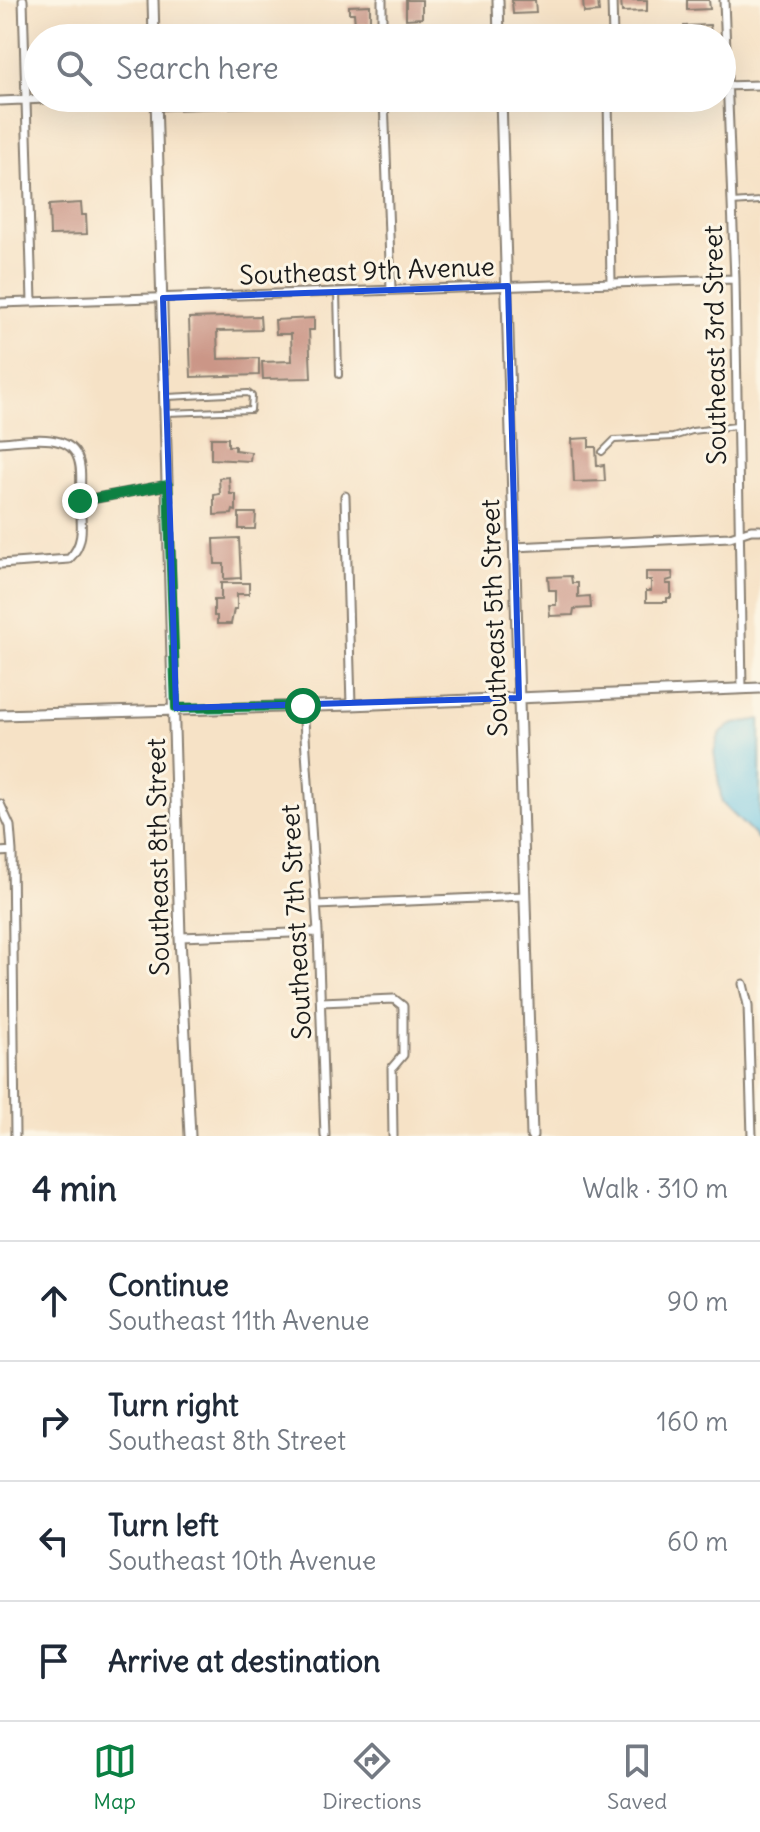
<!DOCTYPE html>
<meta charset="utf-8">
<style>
body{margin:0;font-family:Delius,sans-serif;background:#f6f6f7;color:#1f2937}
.stop{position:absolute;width:24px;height:24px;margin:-18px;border:6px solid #0b8043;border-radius:50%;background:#fff}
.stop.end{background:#0b8043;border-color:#fff;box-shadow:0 2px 8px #0008}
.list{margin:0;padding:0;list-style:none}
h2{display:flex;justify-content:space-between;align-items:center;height:104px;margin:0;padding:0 32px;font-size:34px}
h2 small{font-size:26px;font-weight:400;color:#747a83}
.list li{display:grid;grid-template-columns:52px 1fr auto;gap:24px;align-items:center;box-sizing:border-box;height:120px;padding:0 32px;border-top:2px solid #e0e1e3}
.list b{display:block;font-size:30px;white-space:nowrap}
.list p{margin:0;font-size:26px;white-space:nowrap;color:#747a83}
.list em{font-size:26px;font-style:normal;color:#747a83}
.icon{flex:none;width:44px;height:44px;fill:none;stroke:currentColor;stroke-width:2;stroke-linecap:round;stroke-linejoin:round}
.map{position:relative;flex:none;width:760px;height:1136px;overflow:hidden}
.search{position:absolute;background:#fff;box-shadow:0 8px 32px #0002;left:24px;right:24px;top:24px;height:88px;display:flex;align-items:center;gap:20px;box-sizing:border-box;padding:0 28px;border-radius:44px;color:#747a83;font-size:30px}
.sheet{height:584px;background:#fff}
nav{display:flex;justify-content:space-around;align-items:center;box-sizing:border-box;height:112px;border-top:2px solid #e0e1e3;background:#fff;font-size:22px;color:#747a83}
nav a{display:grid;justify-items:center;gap:4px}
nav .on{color:#0b8043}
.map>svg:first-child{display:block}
</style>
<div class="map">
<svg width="760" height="1136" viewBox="0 0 760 1136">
<rect width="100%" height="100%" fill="#fcf5e5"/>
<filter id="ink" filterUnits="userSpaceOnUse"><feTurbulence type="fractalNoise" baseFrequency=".0125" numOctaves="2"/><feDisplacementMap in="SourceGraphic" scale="16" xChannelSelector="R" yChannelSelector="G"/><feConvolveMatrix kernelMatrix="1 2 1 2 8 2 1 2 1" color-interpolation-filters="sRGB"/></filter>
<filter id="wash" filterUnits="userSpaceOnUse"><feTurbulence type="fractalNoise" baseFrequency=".006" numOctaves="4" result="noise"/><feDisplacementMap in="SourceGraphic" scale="32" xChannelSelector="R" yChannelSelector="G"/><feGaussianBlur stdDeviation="1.8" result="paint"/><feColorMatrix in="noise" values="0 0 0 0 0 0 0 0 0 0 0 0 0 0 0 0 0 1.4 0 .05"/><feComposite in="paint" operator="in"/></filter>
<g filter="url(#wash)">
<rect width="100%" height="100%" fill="#f6e2c6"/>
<!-- water -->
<path fill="#67c4e5" stroke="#427080" stroke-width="2" d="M760 719V841L722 803 714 752 719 735 730 725Z"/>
<g id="blocks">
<!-- building -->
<path fill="#cb9687" d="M406 0H422V18L406 19Z
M512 0H535L536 13 513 14Z
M583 0H598L599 12 584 13Z
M621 0H647V11L622 12Z
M687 0H709L710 9 687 10Z
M370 5V24L355 25 354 13H349V6Z
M710 25 711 33H703V38H684V26Z
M449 30H467V38H449Z
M81 203 82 215H86L87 234 50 235 49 205Z
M260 316 261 330 217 331 218 359 259 358V375L191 377 189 318Z
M314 318V330H309L311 378 263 379 262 362 292 361 291 334H276L275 320Z
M211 438H228V446H235V450L251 452 250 461 211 459Z
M589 438V447H596L597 466 604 465 605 481 574 482 572 439Z
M229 477 230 494H236V511L233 510 232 514 214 515V495L220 494 219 478Z
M239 513H256L255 529H239Z
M239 538 241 578 224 579V564H215L214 539Z
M646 572H672L673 579 666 581V584H671V598H667V602H646V591H651V580H646Z
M571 576 572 583H578V597L590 596 591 608 574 609 573 615 550 616 549 605H556V590H549L548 577Z
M221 583H249V594H237V609H234L231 624H217V616H214V600H221Z"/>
</g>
</g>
<g filter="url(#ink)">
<use href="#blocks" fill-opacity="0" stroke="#897f71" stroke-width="2"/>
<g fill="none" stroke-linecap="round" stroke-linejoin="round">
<defs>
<path id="service" d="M732 203 760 201
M337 292 339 375
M166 413 251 410 252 396 248 393 167 397
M602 452 614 440 673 437 692 431 736 426"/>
<path id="minor" d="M23 0 32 302
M382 0V38
M612 0 613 38
M724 0 735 279 742 688
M722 86 760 85
M147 98 156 106 393 98
M384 98 391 290
M608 98 611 283
M0 101 69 98
M0 303 735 279
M0 442C22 441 66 431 77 456 83 468 80 487 80 501
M345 496 351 705
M514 547 730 537 751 530H760
M0 564 69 559C86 543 81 522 80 501L168 485
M303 706 318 932 325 1136
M0 804 10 826 12 851 15 1136
M0 852 12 851
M317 905 524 896
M180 937 318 932
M743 984 748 1005 752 1136
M321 1002 394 999 403 1006V1055L392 1068 393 1136"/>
<path id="tertiary" d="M153 0 154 38
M498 0 499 38
M156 98 180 937 190 1136
M501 98 532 1136
M0 715 351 705 760 688"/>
</defs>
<!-- service casing -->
<use href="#service" stroke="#897f71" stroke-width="8"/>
<!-- minor casing -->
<use href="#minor" stroke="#897f71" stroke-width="11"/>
<!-- tertiary casing -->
<use href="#tertiary" stroke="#897f71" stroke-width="13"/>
<!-- service -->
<use href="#service" stroke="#fff" stroke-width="4"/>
<!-- minor -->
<use href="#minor" stroke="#fff" stroke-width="7"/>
<!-- tertiary -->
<use href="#tertiary" stroke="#fff" stroke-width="9"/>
</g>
</g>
<g fill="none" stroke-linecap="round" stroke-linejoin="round" filter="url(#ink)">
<!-- route -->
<path stroke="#0b8043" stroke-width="10" d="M80 501 168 485 176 708 303 706"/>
</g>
<!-- marked area -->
<path fill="none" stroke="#1d4ed8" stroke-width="6" stroke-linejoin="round" d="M508 286 519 698 176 708 163 298Z"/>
<g text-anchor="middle" stroke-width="6" stroke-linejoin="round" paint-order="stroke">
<!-- street labels -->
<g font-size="26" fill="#1c1c1c" stroke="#fcf5e5">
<text transform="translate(367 271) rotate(-2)" y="9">Southeast 9th Avenue</text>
<text transform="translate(715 345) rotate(-91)" y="9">Southeast 3rd Street</text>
<text transform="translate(494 618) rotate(-92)" y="9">Southeast 5th Street</text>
<text transform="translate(158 857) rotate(-91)" y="9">Southeast 8th Street</text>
<text transform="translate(296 922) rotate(-93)" y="9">Southeast 7th Street</text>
</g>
</g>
</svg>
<div class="stop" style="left:303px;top:706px"></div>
<div class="stop end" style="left:80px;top:501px"></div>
<div class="search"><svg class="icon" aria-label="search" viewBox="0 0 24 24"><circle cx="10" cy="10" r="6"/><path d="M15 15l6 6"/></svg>Search here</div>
</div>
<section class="sheet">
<h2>4 min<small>Walk · 310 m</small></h2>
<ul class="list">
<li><svg class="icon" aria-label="ahead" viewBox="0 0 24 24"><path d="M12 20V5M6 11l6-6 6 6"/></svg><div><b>Continue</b><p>Southeast 11th Avenue</p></div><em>90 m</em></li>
<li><svg class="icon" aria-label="right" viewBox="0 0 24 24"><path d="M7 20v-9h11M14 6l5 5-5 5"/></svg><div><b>Turn right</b><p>Southeast 8th Street</p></div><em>160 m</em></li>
<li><svg class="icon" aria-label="left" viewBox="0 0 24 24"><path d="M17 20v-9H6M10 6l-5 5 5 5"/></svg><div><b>Turn left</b><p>Southeast 10th Avenue</p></div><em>60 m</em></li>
<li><svg class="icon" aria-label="arrive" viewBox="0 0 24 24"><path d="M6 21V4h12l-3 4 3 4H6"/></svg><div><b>Arrive at destination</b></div></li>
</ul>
</section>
<nav>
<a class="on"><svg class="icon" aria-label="map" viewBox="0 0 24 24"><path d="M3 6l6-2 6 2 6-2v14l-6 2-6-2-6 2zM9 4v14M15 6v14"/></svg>Map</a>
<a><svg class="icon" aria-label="directions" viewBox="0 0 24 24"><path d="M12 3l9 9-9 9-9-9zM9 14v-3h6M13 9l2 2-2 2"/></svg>Directions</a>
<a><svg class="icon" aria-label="saved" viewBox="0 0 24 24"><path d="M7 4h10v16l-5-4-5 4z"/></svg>Saved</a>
</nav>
